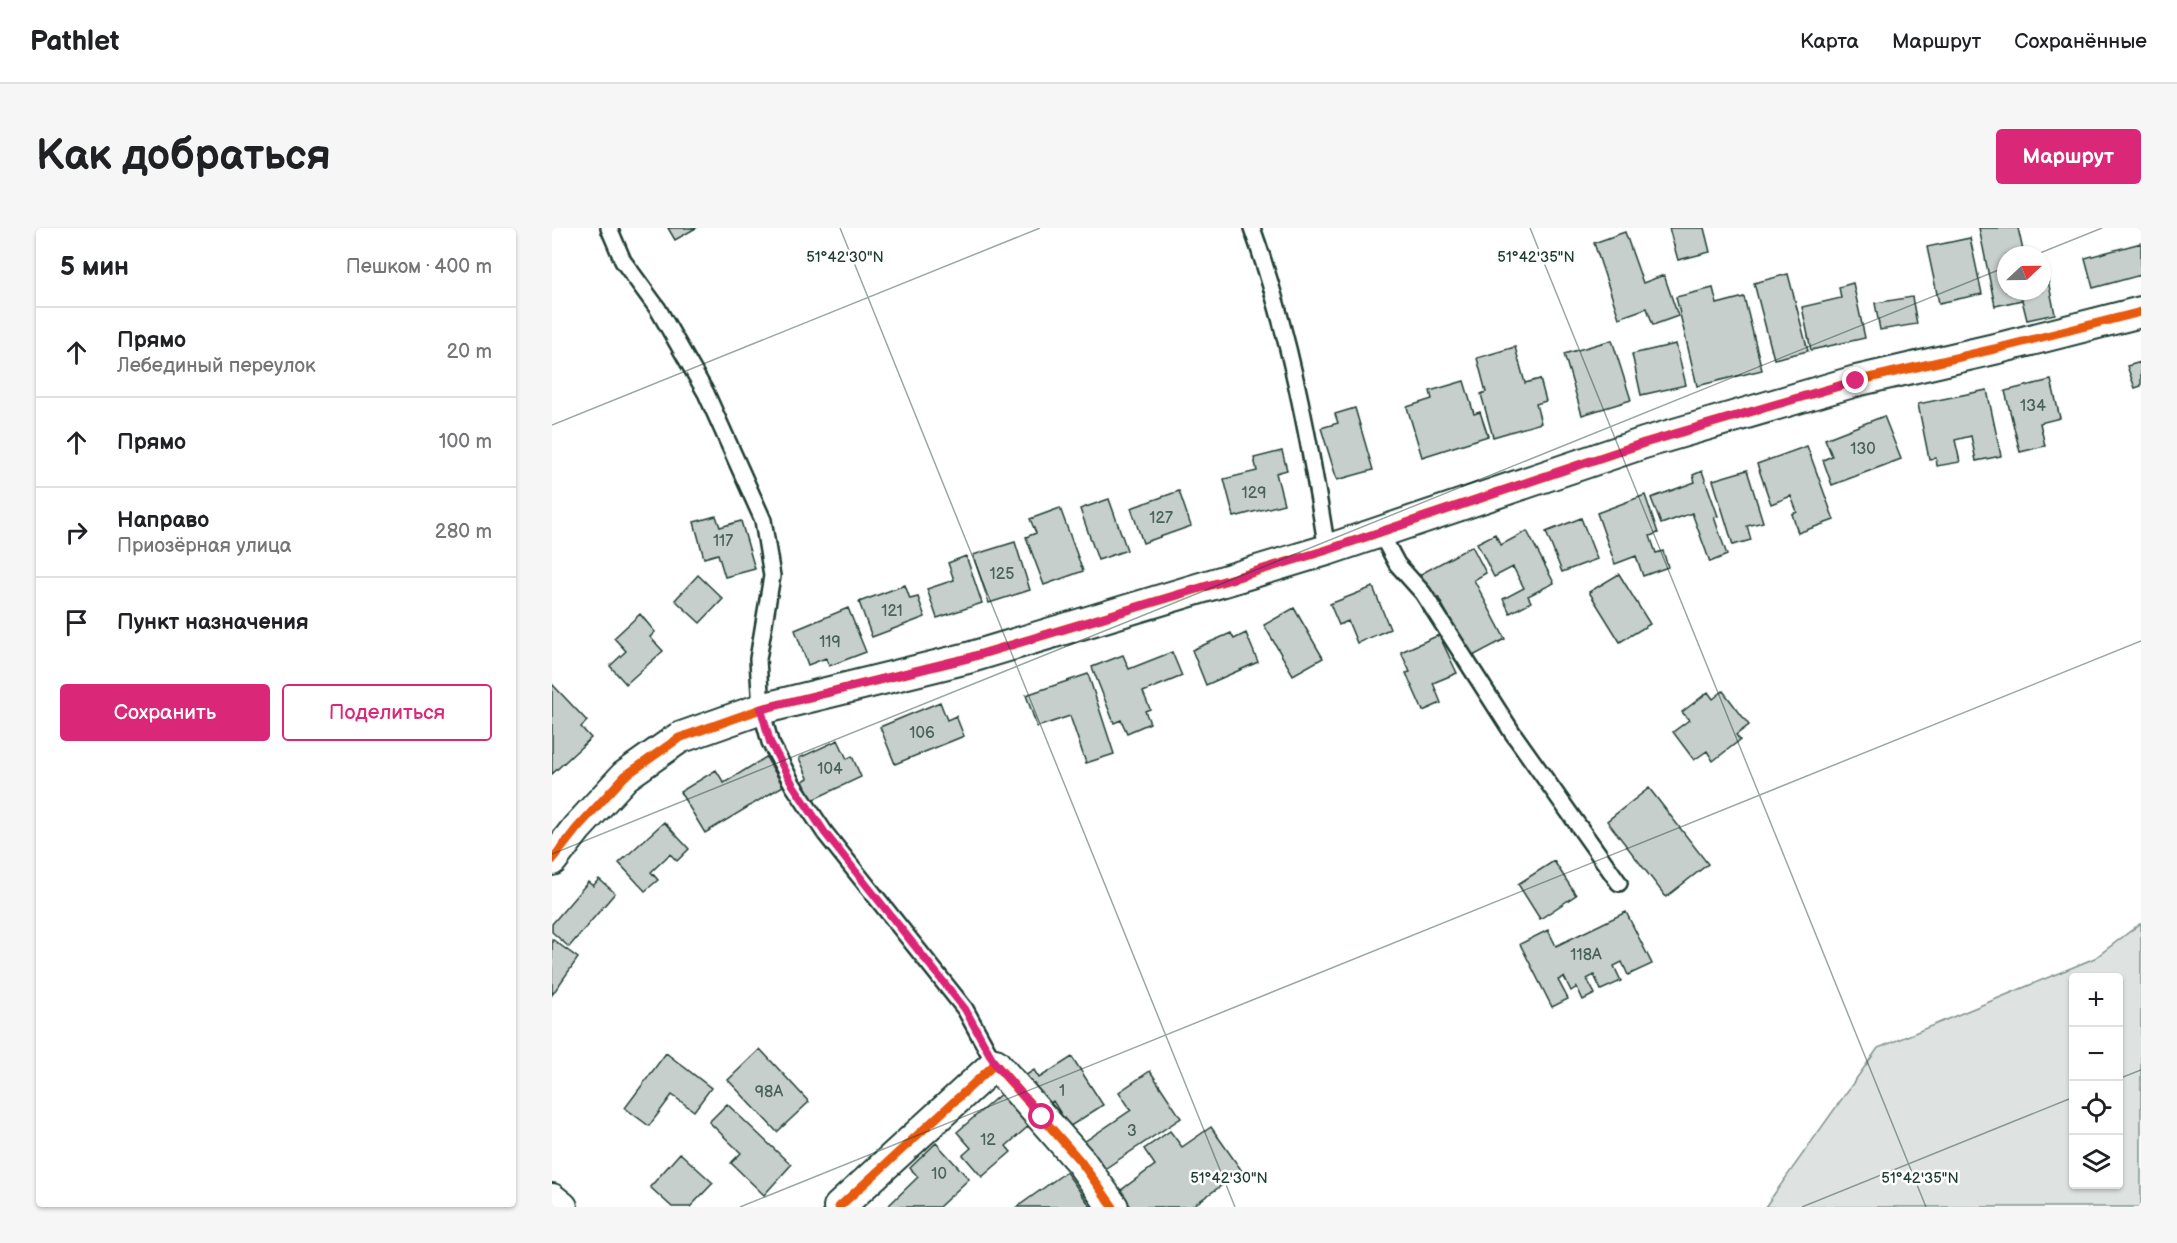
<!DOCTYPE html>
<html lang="ru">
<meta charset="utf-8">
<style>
body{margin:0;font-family:"Balsamiq Sans",sans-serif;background:#f6f6f6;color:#202124}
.controls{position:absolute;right:18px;bottom:18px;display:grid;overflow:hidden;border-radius:6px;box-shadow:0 2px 4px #0004}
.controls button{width:54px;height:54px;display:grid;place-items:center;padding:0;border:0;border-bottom:2px solid #e0e0e0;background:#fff;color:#202124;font:30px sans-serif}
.compass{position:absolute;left:1445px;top:18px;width:54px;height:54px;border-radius:50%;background:#fff;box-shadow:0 2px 4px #0004;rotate:68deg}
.stop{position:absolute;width:18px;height:18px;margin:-14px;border:4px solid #db2777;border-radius:50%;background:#fff}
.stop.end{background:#db2777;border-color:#fff;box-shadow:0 2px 6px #0008}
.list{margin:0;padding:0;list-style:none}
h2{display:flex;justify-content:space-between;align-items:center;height:78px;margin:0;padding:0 24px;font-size:26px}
h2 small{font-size:20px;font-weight:400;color:#757577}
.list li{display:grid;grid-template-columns:39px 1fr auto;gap:18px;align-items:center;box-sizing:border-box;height:90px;padding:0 24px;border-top:2px solid #e0e0e0}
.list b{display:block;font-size:22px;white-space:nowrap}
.list p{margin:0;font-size:20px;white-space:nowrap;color:#757577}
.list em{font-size:20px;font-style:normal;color:#757577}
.actions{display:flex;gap:12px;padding:18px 24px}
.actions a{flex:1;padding:14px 0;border:2px solid #db2777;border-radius:6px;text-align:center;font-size:21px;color:#db2777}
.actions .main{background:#db2777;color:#fff}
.icon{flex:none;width:33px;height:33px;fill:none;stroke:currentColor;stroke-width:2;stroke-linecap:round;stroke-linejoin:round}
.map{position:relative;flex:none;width:1589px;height:979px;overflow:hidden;border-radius:6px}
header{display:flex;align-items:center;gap:36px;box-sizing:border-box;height:84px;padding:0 30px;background:#fff;border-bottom:2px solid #e0e0e0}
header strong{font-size:28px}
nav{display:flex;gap:33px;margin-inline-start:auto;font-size:21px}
.intro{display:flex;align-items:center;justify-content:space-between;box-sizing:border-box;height:144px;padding:0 36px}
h1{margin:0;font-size:42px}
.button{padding:15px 27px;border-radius:6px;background:#db2777;color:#fff;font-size:21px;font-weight:700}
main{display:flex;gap:36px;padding:0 36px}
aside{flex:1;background:#fff;border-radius:6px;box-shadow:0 2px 4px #0004}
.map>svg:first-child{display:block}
</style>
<header>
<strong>Pathlet</strong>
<nav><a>Карта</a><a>Маршрут</a><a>Сохранённые</a></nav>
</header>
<div class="intro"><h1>Как добраться</h1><a class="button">Маршрут</a></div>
<main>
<aside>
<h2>5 мин<small>Пешком · 400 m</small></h2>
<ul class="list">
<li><svg class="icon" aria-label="ahead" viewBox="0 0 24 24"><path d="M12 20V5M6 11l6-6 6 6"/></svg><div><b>Прямо</b><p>Лебединый переулок</p></div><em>20 m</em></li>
<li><svg class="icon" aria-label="ahead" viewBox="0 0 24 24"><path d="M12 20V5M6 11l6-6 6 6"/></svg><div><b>Прямо</b></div><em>100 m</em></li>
<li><svg class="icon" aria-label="right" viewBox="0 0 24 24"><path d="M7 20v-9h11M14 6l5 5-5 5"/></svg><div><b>Направо</b><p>Приозёрная улица</p></div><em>280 m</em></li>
<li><svg class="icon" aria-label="arrive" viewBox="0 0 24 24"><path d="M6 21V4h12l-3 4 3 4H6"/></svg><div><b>Пункт назначения</b></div></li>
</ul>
<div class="actions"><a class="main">Сохранить</a><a>Поделиться</a></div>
</aside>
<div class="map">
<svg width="1589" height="979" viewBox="0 0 1589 979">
<rect width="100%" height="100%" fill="#fff"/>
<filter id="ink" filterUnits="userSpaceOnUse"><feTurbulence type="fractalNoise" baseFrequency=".0167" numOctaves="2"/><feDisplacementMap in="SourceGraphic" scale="12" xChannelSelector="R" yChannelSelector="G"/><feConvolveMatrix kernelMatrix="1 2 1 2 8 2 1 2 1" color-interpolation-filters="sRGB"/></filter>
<g filter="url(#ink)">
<!-- green -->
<path fill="#dee3e2" stroke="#7e908b" stroke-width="1.5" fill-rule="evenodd" d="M1589 695V979H1213L1326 820 1543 730ZM1522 750H1566V956H1522Z"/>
<!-- building -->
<path fill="#c7cfcc" stroke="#1f3d34" stroke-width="1.5" d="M116 0H144L123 12Z
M1117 0H1152L1158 24 1126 32Z
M1427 0H1466L1472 27H1454V63H1490V38H1493L1503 86 1475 92 1470 72 1443 78Z
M1073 4 1091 55 1112 47 1126 88 1101 97 1095 80 1067 90 1042 15Z
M1418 10 1430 66 1387 75 1375 19Z
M1589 15V47L1541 60 1533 30Z
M1236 46 1256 123 1222 131 1202 55Z
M1301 55 1313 110 1259 122 1250 79 1289 70 1287 59Z
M1161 60 1165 76 1192 69 1210 142 1145 158 1124 69Z
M1360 69 1365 96 1328 102 1323 75Z
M1060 112 1079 172 1030 187 1012 126Z
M1124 116 1134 157 1089 167 1080 126Z
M963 119 973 155 988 151 994 173 984 176 989 195 941 209 929 166 934 164 925 130Z
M1589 134V158L1583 160 1575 138Z
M1499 152 1508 190 1488 195 1493 218 1468 224 1453 163Z
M912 153 922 186 928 184 936 208 870 229 855 179 880 171 878 163Z
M1435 162 1449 228 1424 233 1419 208 1403 212 1408 234 1385 238 1384 230 1377 231 1366 176Z
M803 180 821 242 785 252 769 200 786 195 783 186Z
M1332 188 1349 231 1280 257 1271 232 1280 228 1273 211Z
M1255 218 1282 292 1246 305 1240 286 1245 284 1239 268 1219 276 1205 236Z
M730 223 735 242 724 245 732 276 682 289 672 251 705 243 702 230Z
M1195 242 1211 294 1195 298 1199 312 1181 317 1161 252Z
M1150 243 1166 288 1162 289 1175 327 1158 334 1140 285 1109 296 1099 270 1143 254 1141 247Z
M627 263 639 298 591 315 579 280Z
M1093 267 1106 305 1098 308 1104 325 1111 323 1116 339 1091 348 1084 328 1063 336 1045 285Z
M557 271 575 322 546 332 528 281Z
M508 280 531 343 492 357 474 309 484 305 478 291Z
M164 288 168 299 189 293 203 341 173 349 166 326 152 330 142 294Z
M1029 290 1045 331 1010 344 994 304Z
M975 303 1002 355 976 368 979 374 958 385 951 371 972 360 961 339 942 349 925 315 943 306 949 317Z
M463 314 478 362 437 375 421 327Z
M920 318 934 345 922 352 953 411 919 429 886 369 880 372 867 347Z
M414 328 430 375 385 390 375 361 402 352 396 335Z
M1067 346 1098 396 1068 414 1037 364Z
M146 347 171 371 148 395 123 372Z
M353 357 358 371 366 369 373 389 320 409 307 374Z
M821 359 838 401 805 415 796 393 787 397 778 376Z
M296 380 314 424 277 438 274 430 256 437 243 402Z
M742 380 771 430 741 447 712 397Z
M88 386 103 404 98 409 111 423 74 456 58 438 74 423 62 410Z
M679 405 682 411 694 405 706 434 654 457 640 422Z
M887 407 905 445 881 455 889 475 871 483 854 445 858 444 849 424Z
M620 424 630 448 591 464 598 481 593 483 598 495 575 505 569 492 562 495 540 439 571 427 577 441Z
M536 446 562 526 534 535 518 488 485 499 474 467Z
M0 456 35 493 29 499 39 510 0 546Z
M1171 463 1197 497 1184 507 1188 512 1161 533 1155 523 1142 532 1121 504 1137 492 1130 484 1156 464 1161 471Z
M388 474 395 492 404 488 412 508 343 536 328 499Z
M286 512 295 531 300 528 309 549 260 572 251 553 256 550 247 530Z
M214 529 231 558 153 605 128 564 164 542 172 555Z
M1097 560 1156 636 1114 669 1055 593Z
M112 594 137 621 125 633 118 626 99 644 106 652 93 663 67 635Z
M1002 633 1024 667 988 691 966 656Z
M47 651 63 665 17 719 0 704V696L36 654 41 658Z
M1074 684 1100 736 1076 747 1070 734 1062 738 1069 753 1049 762 1042 747 1035 751 1043 766 1031 772 1025 759 1019 763 1012 749 1006 752 1016 771 1000 779 968 716 996 702 1004 718Z
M0 711 26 730 0 767Z
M208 821 257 874 225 904 176 852Z
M114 825 159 860 142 883 120 867 97 898 73 880Z
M520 829 551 877 517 899 501 873 491 880 471 849 482 842 487 850Z
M598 843 629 890 551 942 532 914 579 882 567 864Z
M451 864 479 896 454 918 459 924 430 949 411 927 419 920 405 904Z
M175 876 239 937 212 967 179 935 189 925 157 894Z
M659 899 690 943 639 979H569L561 968 603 937 592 921 618 903 630 919Z
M384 915 417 951 387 979H335L366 949 358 940Z
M128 925 161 955 138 979H120L98 959Z
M514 944 539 979H465Z"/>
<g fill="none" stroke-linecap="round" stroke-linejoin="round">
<defs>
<path id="lane" d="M57 0 71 33 106 81 154 165 211 292 220 348 206 431 209 481 218 514 241 557 273 605 413 781 443 836
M700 0C737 103 758 214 775 322
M828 304 845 336 871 365 960 504 1067 655"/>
<path id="street" d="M0 632 25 600 73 548 127 510 209 481 416 430 775 322 1092 215 1304 153 1451 119 1589 84
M0 971 10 979
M287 979 443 836 529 934 561 979"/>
</defs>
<!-- lane casing -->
<use href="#lane" stroke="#1f3d34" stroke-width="20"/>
<!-- street casing -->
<use href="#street" stroke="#1f3d34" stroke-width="34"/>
<!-- lane -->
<use href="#lane" stroke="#fff" stroke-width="15"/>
<!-- street -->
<use href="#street" stroke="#fff" stroke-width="30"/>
<defs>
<path id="cycleway" d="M0 632 25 600 73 548 127 510 209 481 416 430 775 322 1092 215 1304 153 1451 119 1589 84
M287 979 443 836 529 934 561 979"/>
</defs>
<!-- cycleway casing -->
<use href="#cycleway" stroke="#fff" stroke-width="13"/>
<!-- cycleway -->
<use href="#cycleway" stroke="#e8590c" stroke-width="9"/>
</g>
</g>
<g fill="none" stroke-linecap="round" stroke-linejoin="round" filter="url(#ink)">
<!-- route -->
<path stroke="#db2777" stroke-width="8" d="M490 889 443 836 413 781 273 605 241 557 218 514 209 481 416 430 775 322 1092 215 1304 153"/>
</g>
<!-- ticks -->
<path fill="none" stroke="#1f3d34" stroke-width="1.5" stroke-opacity="0.45" d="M288 0 683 979M978 0 1374 979M1483 27 1550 0M0 197 488 0M0 626 1454 39M1566 851 1589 842M188 979 1589 413M1250 979 1522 869"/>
<g text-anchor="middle" stroke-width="5" stroke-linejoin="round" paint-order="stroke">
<!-- number labels -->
<g font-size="16" fill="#49625a">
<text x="1481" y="183">134</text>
<text x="1311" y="226">130</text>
<text x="702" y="270">129</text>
<text x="609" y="295">127</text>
<text x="171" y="318">117</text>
<text x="450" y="351">125</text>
<text x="340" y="388">121</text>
<text x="278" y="419">119</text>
<text x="370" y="510">106</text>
<text x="278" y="546">104</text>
<text x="1034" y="732">118А</text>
<text x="510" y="868">1</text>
<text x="217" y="869">98А</text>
<text x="580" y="908">3</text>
<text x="436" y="917">12</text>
<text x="387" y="951">10</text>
</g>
</g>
<g font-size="15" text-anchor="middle" fill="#1f3d34" stroke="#fff" stroke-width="5" stroke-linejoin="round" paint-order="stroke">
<text x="984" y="34">51°42'35"N</text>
<text x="293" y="34">51°42'30"N</text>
<text x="677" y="955">51°42'30"N</text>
<text x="1368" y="955">51°42'35"N</text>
</g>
</svg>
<div class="controls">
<button>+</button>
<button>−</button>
<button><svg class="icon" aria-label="locate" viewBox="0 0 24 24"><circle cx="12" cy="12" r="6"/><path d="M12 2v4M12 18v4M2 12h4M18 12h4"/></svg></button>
<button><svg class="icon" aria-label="layers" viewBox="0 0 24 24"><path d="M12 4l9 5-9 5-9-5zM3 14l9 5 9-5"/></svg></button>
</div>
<svg class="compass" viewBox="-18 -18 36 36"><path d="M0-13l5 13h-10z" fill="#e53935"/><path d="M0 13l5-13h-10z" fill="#757577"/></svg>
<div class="stop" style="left:490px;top:889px"></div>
<div class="stop end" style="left:1304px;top:153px"></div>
</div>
</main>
